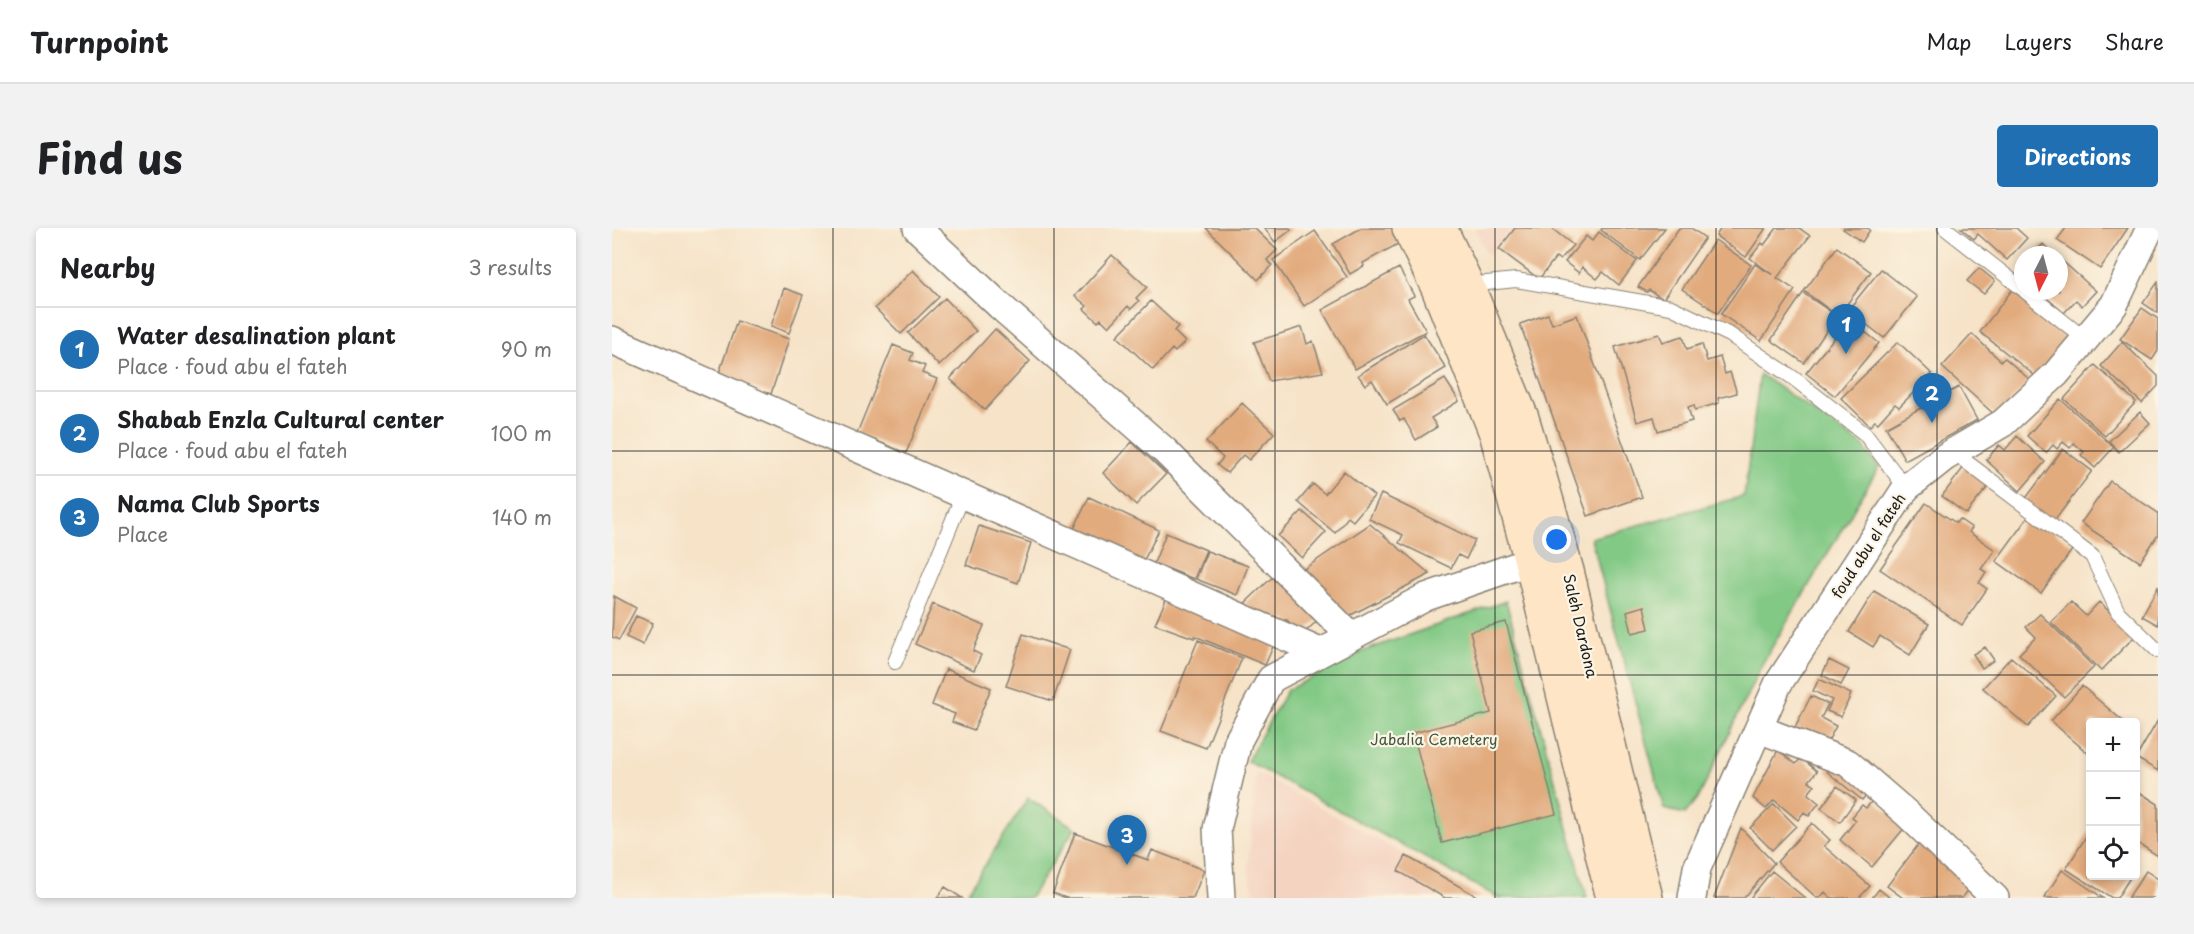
<!DOCTYPE html>
<meta charset="utf-8">
<style>
body{margin:0;font-family:"Playpen Sans",sans-serif;background:#f2f2f2;color:#202124}
.controls{position:absolute;right:18px;bottom:18px;display:grid;overflow:hidden;border-radius:6px;box-shadow:0 3px 9px #0003}
.controls button{width:54px;height:54px;display:grid;place-items:center;padding:0;border:0;border-bottom:2px solid #e0e0e0;background:#fff;color:#202124;font:30px sans-serif}
.compass{position:absolute;left:1402px;top:18px;width:54px;height:54px;border-radius:50%;background:#fff;box-shadow:0 3px 9px #0003;rotate:186deg}
.you{position:absolute;left:945px;top:312px;width:21px;height:21px;margin:-15px;border:4px solid #fff;border-radius:50%;background:#1a73e8;box-shadow:0 0 0 9px #1a73e833}
.badge{display:grid;place-items:center;width:39px;height:39px;border-radius:50%;background:#1f6fb2;color:#fff;font-size:20px;font-weight:700}
.pin{position:absolute;translate:-50% -50px;filter:drop-shadow(0 2px 3px #0008)}
.pin::after{content:'';position:absolute;top:32px;width:21px;height:18px;background:inherit;clip-path:polygon(0 0,100% 0,50% 100%)}
.list{margin:0;padding:0;list-style:none}
h2{display:flex;justify-content:space-between;align-items:center;height:78px;margin:0;padding:0 24px;font-size:26px}
h2 small{font-size:20px;font-weight:400;color:#757577}
.list li{display:grid;grid-template-columns:39px 1fr auto;gap:18px;align-items:center;box-sizing:border-box;height:84px;padding:0 24px;border-top:2px solid #e0e0e0}
.list b{display:block;font-size:22px;white-space:nowrap}
.list p{margin:0;font-size:20px;white-space:nowrap;color:#757577}
.list em{font-size:20px;font-style:normal;color:#757577}
.icon{flex:none;width:33px;height:33px;fill:none;stroke:currentColor;stroke-width:2;stroke-linecap:round;stroke-linejoin:round}
.map{position:relative;flex:none;width:1546px;height:670px;overflow:hidden;border-radius:6px}
header{display:flex;align-items:center;gap:36px;box-sizing:border-box;height:84px;padding:0 30px;background:#fff;border-bottom:2px solid #e0e0e0}
header strong{font-size:28px}
nav{display:flex;gap:33px;margin-inline-start:auto;font-size:21px}
.intro{display:flex;align-items:center;justify-content:space-between;box-sizing:border-box;height:144px;padding:0 36px}
h1{margin:0;font-size:42px}
.button{padding:15px 27px;border-radius:6px;background:#1f6fb2;color:#fff;font-size:21px;font-weight:700}
main{display:flex;gap:36px;padding:0 36px}
aside{flex:1;background:#fff;border-radius:6px;box-shadow:0 3px 9px #0003}
.map>svg:first-child{display:block}
</style>
<header>
<strong>Turnpoint</strong>
<nav><a>Map</a><a>Layers</a><a>Share</a></nav>
</header>
<div class="intro"><h1>Find us</h1><a class="button">Directions</a></div>
<main>
<aside>
<h2>Nearby<small>3 results</small></h2>
<ul class="list">
<li><span class="badge">1</span><div><b>Water desalination plant</b><p>Place · foud abu el fateh</p></div><em>90 m</em></li>
<li><span class="badge">2</span><div><b>Shabab Enzla Cultural center</b><p>Place · foud abu el fateh</p></div><em>100 m</em></li>
<li><span class="badge">3</span><div><b>Nama Club Sports</b><p>Place</p></div><em>140 m</em></li>
</ul>
</aside>
<div class="map">
<svg width="1546" height="670" viewBox="0 0 1546 670">
<rect width="100%" height="100%" fill="#fcf5e5"/>
<filter id="ink" filterUnits="userSpaceOnUse"><feTurbulence type="fractalNoise" baseFrequency=".0167" numOctaves="2"/><feDisplacementMap in="SourceGraphic" scale="12" xChannelSelector="R" yChannelSelector="G"/><feConvolveMatrix kernelMatrix="1 2 1 2 8 2 1 2 1" color-interpolation-filters="sRGB"/></filter>
<filter id="wash" filterUnits="userSpaceOnUse"><feTurbulence type="fractalNoise" baseFrequency=".008" numOctaves="4" result="noise"/><feDisplacementMap in="SourceGraphic" scale="24" xChannelSelector="R" yChannelSelector="G"/><feGaussianBlur stdDeviation="1.35" result="paint"/><feColorMatrix in="noise" values="0 0 0 0 0 0 0 0 0 0 0 0 0 0 0 0 0 1.4 0 .05"/><feComposite in="paint" operator="in"/></filter>
<g filter="url(#wash)">
<rect width="100%" height="100%" fill="#f6e3c8"/>
<!-- built -->
<path fill="#f4d3c0" d="M863 0H900L876 28Z
M644 544 871 670H644L636 641Z"/>
<!-- green -->
<path fill="#82c985" stroke="#4f7250" stroke-width="1.5" d="M1148 146 1251 218 1267 239 1150 436 1087 569 1073 586 1052 581 979 310 1132 268Z
M894 373 975 670H887L635 533 675 462 754 422Z
M416 570 463 600 418 670H356L353 668Z"/>
<g id="blocks">
<!-- building -->
<path fill="#e2ab7e" d="M594 0H642L665 22 655 32 660 37 646 52Z
M652 0H678L679 2 663 14Z
M749 0H780L788 15 751 35 752 38 738 46 721 16Z
M903 0H939L961 17 948 32 944 29 927 51 887 21Z
M990 0H1053L1028 32 989 2Z
M1067 0H1079L1093 10 1051 71 1037 62 1035 64 1026 59Z
M1109 0H1154L1134 29 1104 8Z
M1165 0H1187L1198 8 1165 50 1183 62 1149 113 1109 86 1143 36 1161 47 1138 30 1150 15 1152 17Z
M1232 0H1255L1258 2 1250 14 1231 1Z
M1349 0H1404L1415 10 1395 32 1366 6 1362 11Z
M1454 0H1516L1488 41 1445 12Z
M703 3 735 49 692 78 661 32Z
M987 4 1025 33 1007 57 991 44 985 51 970 39 967 45 953 34 974 8 980 13Z
M1103 12 1139 37 1106 85 1070 61Z
M1431 16 1443 27H1421Z
M1225 19 1259 44 1226 88 1192 63Z
M500 27 535 59 524 70 527 73 519 81 516 78 497 99 489 91 486 94 472 81 475 78 463 68Z
M1447 30 1484 63 1470 78 1464 72 1452 85 1427 63H1447Z
M787 40 802 68 796 71 814 103 743 141 710 82Z
M1367 40 1383 53 1372 66 1355 53Z
M1269 41 1305 69 1272 110 1236 82Z
M301 42 327 69 289 106 263 80Z
M1546 54V85L1531 75Z
M172 60 191 67 177 105 159 98Z
M1400 62 1460 109 1427 151 1368 104Z
M1191 65 1225 88 1192 135 1159 112Z
M333 70 364 103 327 138 296 105Z
M539 73 566 98 562 103 573 114 563 124 560 121 541 142 505 108Z
M1530 80 1546 91V123L1540 132 1508 111Z
M936 86 940 96 965 87 1030 269 976 288 908 96Z
M1237 91 1267 115 1223 168 1194 145Z
M125 93 177 111 159 166 106 148Z
M690 99 695 116 701 113 711 144 657 153 642 114Z
M383 101 418 133 373 182 338 151Z
M812 106 834 140 775 176 760 152 753 157 746 147Z
M1047 106 1051 114 1071 108 1075 121 1090 116 1095 133 1108 129 1113 146 1118 144 1125 165 1106 170 1107 175 1083 182 1082 177 1076 179 1080 193 1046 203 1042 189 1025 194 1003 119Z
M1360 106 1389 133 1393 130 1418 152 1385 189 1330 139Z
M1286 114 1320 146 1287 179 1283 176 1266 195 1263 193 1258 198 1229 170Z
M1510 114 1546 148V158L1530 175 1489 138Z
M281 117 301 125 298 132 313 138 310 145 325 151 294 225 245 205Z
M1483 137 1524 174 1493 208 1452 171Z
M833 151 847 173 819 190 825 199 804 212 792 191 788 193 781 182Z
M1347 159 1365 192 1293 232 1274 199Z
M1448 171 1502 219 1483 240 1469 227 1472 224 1462 215 1458 220 1451 214 1445 221 1441 217 1434 225 1415 208Z
M630 175 662 205 637 232 631 227 615 245 605 237 611 230 594 214Z
M1528 184 1538 195 1507 224 1497 213Z
M1405 208 1433 234 1408 263 1374 232 1387 217 1393 222Z
M520 214 554 246 524 277 491 245Z
M1451 221 1480 243 1440 296 1411 274Z
M1355 235 1379 255 1354 286 1330 268Z
M732 243 762 268 741 293 736 289 723 305 686 274 701 256 713 266Z
M1498 253 1546 285V307L1528 334 1469 295Z
M769 266 863 312 854 331 846 327 839 340 787 315 791 307 757 291Z
M477 269 547 302 531 334 462 301Z
M1314 275 1344 295 1347 291 1360 300 1357 304 1383 322 1369 341 1374 344 1367 355 1375 361 1350 397 1268 341Z
M690 283 714 304 690 330 666 308Z
M1416 289 1463 318 1429 365 1384 333Z
M758 296 818 346 737 388 692 341Z
M367 298 419 315 406 355 354 337Z
M554 305 594 322 582 351 542 335Z
M595 323 636 338 625 367 584 351Z
M665 345 708 390 690 407 674 391 667 398 657 393 645 381 642 384 633 375Z
M1546 358V397L1530 388Z
M1262 363 1317 396 1298 427 1268 408 1261 419 1237 404Z
M556 367 664 412 653 437 583 408 582 410 543 396Z
M2 368 24 380 7 412 0 409Z
M1459 374 1474 388 1487 374 1523 408 1489 443 1439 394Z
M321 376 372 398 361 423 369 427 362 442 303 416Z
M1032 378 1037 401 1020 405 1015 383Z
M1428 386 1482 439 1452 469 1407 426 1424 409 1414 399Z
M24 388 41 395 31 417 14 409Z
M894 394 944 586 830 615 801 505 879 485 858 403Z
M411 406 458 422 441 473 394 458Z
M586 412 630 430 594 520 549 503Z
M1373 419 1382 432 1370 440 1361 426Z
M1399 429 1444 468 1416 499 1371 460Z
M1217 432 1237 442 1229 457 1210 447Z
M334 441 379 460 362 502 340 494 343 486 320 477Z
M1207 451 1239 466 1229 489 1215 483 1220 472 1201 463Z
M1470 458 1512 494H1478V527L1439 493Z
M1199 468 1216 476 1209 490 1224 498 1215 515 1183 499Z
M1546 492V543L1524 530Z
M1166 522 1184 536 1189 530 1205 543 1197 553 1203 557 1196 566 1207 575 1197 588 1192 584 1186 592 1162 572 1154 581 1141 570Z
M1224 532 1264 555 1250 572 1214 543Z
M1225 558 1244 572 1228 594 1209 580Z
M1524 562 1546 576V628L1524 614Z
M1262 571 1294 598 1260 639 1228 612 1244 592 1240 589 1250 577 1254 580Z
M1162 576 1184 598 1160 622 1138 600Z
M1200 595 1218 612 1212 618 1258 658 1247 670H1219L1213 664 1208 670H1205L1165 634Z
M1129 600 1162 635 1132 670H1102Z
M1478 602V648H1519L1505 670H1500L1454 641Z
M463 605 536 632 540 622 592 642 581 670H454L441 665Z
M1312 609 1363 654 1350 670H1291L1275 658Z
M794 628 868 670H833L786 643Z
M1450 642 1491 670H1432Z
M1160 643 1193 670H1138Z
M1534 643 1546 651V670H1516Z
M333 659 350 670H325Z
M1267 661 1278 670H1260Z"/>
</g>
</g>
<g filter="url(#ink)">
<use href="#blocks" fill-opacity="0" stroke="#898072" stroke-width="1.5"/>
<g fill="none" stroke-linecap="round" stroke-linejoin="round">
<defs>
<path id="lane" d="M1333 0 1411 61
M855 57 904 52 1059 79 1118 107 1180 149 1253 206 1294 260
M1413 63 1473 111
M1341 224 1480 328 1506 384 1546 423
M283 434 351 267"/>
<path id="street" d="M305 0 388 78 553 223 739 408
M0 112 708 424
M1147 501 1236 535 1294 585 1383 670
M609 670 605 601 626 513 659 451 814 369 919 333
M1080 670 1085 640 1166 456 1294 260 1333 229 1391 195 1444 146 1502 77 1538 0"/>
<path id="secondary" d="M797 0 826 60 884 205 919 333 1001 670
M828 0 855 57 910 190 927 246 955 343 1034 670"/>
</defs>
<!-- lane casing -->
<use href="#lane" stroke="#898072" stroke-width="16"/>
<!-- street casing -->
<use href="#street" stroke="#898072" stroke-width="30"/>
<!-- secondary casing -->
<use href="#secondary" stroke="#898072" stroke-width="36"/>
<!-- lane -->
<use href="#lane" stroke="#fff" stroke-width="14"/>
<!-- street -->
<use href="#street" stroke="#fff" stroke-width="27"/>
<!-- secondary -->
<use href="#secondary" stroke="#fde5c5" stroke-width="33"/>
</g>
</g>
<!-- grid -->
<path fill="none" stroke="#1c1c1c" stroke-width="1.5" stroke-opacity="0.55" d="M221 0V670M442 0V670M663 0V670M883 0V670M1104 0V670M1325 0V670M0 223H1546M0 447H1546"/>
<g text-anchor="middle" stroke-width="4.5" stroke-linejoin="round" paint-order="stroke">
<!-- street labels -->
<g font-size="15" fill="#1c1c1c" stroke="#fcf5e5">
<text transform="translate(1257 318) rotate(-57)" y="5">foud abu el fateh</text>
<text transform="translate(968 398) rotate(77)" y="5">Saleh Dardona</text>
</g>
<!-- park labels -->
<g font-size="15" fill="#405941" stroke="#fcf5e5">
<text x="822" y="517">Jabalia Cemetery</text>
</g>
</g>
</svg>
<div class="controls">
<button>+</button>
<button>−</button>
<button><svg class="icon" aria-label="locate" viewBox="0 0 24 24"><circle cx="12" cy="12" r="6"/><path d="M12 2v4M12 18v4M2 12h4M18 12h4"/></svg></button>
</div>
<svg class="compass" viewBox="-18 -18 36 36"><path d="M0-13l5 13h-10z" fill="#e53935"/><path d="M0 13l5-13h-10z" fill="#757577"/></svg>
<div class="you"></div>
<div class="pin badge" style="left:1234px;top:126px">1</div>
<div class="pin badge" style="left:1320px;top:195px">2</div>
<div class="pin badge" style="left:515px;top:637px">3</div>
</div>
</main>
